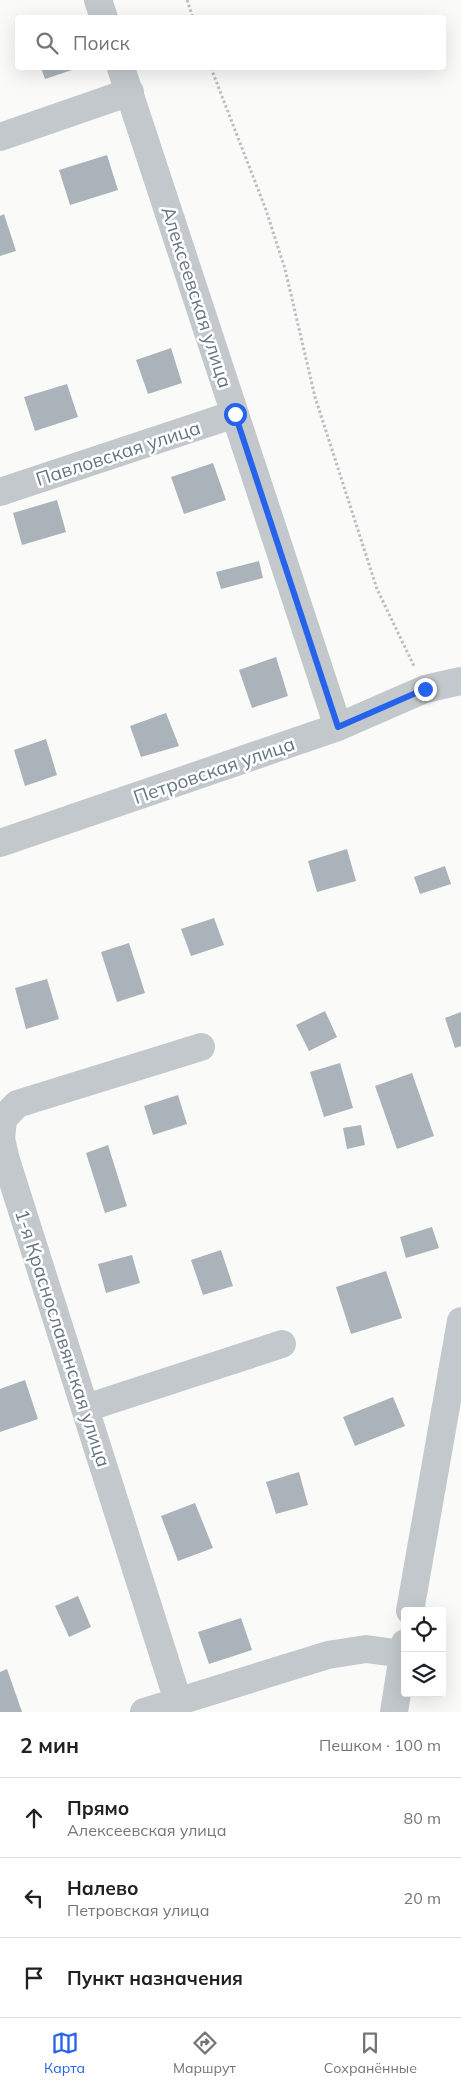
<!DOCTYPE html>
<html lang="ru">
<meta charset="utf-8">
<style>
body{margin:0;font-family:Mulish,sans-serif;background:#f6f6f6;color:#202124}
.controls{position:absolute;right:15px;bottom:15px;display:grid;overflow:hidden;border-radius:5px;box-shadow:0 5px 20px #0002}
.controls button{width:45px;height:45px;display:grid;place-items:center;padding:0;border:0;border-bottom:1px solid #e0e0e0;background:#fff;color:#202124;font:25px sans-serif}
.stop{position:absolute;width:15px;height:15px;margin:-11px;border:4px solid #2563eb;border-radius:50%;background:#fff}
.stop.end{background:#2563eb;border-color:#fff;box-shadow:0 1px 5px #0008}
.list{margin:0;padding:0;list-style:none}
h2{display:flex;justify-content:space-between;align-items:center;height:65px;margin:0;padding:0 20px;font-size:21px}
h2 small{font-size:16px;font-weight:400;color:#757577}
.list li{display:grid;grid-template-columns:32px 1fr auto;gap:15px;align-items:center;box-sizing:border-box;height:80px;padding:0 20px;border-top:1px solid #e0e0e0}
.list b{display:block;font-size:19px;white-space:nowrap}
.list p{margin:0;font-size:16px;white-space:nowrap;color:#757577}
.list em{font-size:16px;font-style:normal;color:#757577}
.icon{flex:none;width:28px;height:28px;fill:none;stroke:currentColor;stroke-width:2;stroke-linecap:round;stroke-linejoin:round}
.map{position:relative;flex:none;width:461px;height:1712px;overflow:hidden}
.search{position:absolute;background:#fff;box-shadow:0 5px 20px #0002;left:15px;right:15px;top:15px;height:55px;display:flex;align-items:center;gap:12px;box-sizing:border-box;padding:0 18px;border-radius:5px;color:#757577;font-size:19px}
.sheet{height:305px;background:#fff}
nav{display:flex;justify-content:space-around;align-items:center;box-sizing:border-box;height:70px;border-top:1px solid #e0e0e0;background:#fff;font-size:14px;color:#757577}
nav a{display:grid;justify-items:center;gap:2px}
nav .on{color:#2563eb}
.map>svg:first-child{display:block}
</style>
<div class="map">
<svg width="461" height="1712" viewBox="0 0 461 1712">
<rect width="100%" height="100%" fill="#fafaf8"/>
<!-- building -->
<path fill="#aab3b9" d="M41 68H78L45 79Z
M107 155 118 190 70 205 59 170Z
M4 214 16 251 0 256V216Z
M171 348 182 383 148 394 136 360Z
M67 384 78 417 35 431 24 397Z
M213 463 226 500 184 514 171 477Z
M57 500 66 532 22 545 13 513Z
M259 561 263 578 221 589 216 572Z
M276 657 288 696 252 708 239 670Z
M166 713 179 746 141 757 130 726Z
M46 739 57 775 25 786 14 750Z
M347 849 356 881 317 892 308 861Z
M445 866 451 884 420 894 414 877Z
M214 918 224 945 191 956 181 929Z
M129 943 145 993 117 1002 101 952Z
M47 979 59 1019 26 1029 15 988Z
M325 1011 337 1037 309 1051 296 1025Z
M461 1012V1046L455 1048 445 1018Z
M340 1063 353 1108 324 1117 310 1072Z
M412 1073 434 1136 397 1149 375 1086Z
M178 1095 187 1124 153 1135 144 1106Z
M361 1125 365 1145 347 1149 343 1128Z
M108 1145 127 1206 105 1213 86 1153Z
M432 1227 439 1248 406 1258 400 1237Z
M221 1250 233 1286 203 1295 191 1260Z
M132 1255 140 1283 106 1293 98 1264Z
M386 1271 402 1318 351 1334 336 1287Z
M25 1380 38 1419 0 1432V1389Z
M393 1397 405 1426 355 1446 343 1417Z
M299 1472 308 1505 276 1514 266 1482Z
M195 1503 213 1548 178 1561 161 1516Z
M78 1596 91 1627 69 1637 55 1606Z
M241 1618 252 1650 209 1664 198 1632Z
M7 1669 22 1712H0V1672Z"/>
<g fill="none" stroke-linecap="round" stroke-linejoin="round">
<!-- path -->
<path stroke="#bbbfc2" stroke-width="3" stroke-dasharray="2.5 2.5" stroke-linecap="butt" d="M187 0 193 18
M211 68 266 210 285 269 315 397 377 589 414 666"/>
<!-- minor -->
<path stroke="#c3c8cc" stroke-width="28" d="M98 0 104 18
M121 68 338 727
M0 137 130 92
M0 492 235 414
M0 843 338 727 425 689 461 681
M86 1408 282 1344
M410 1611 461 1321
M178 1701 6 1160 1 1139 3 1119 17 1104 201 1047
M144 1712 328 1655 366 1649 403 1654
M394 1712 405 1643"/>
</g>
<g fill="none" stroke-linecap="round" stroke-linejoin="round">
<!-- route -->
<path stroke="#2563eb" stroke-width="6" d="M235 414 338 727 425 689"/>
</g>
<g text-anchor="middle" stroke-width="5" stroke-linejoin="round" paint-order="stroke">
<!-- street labels -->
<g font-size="19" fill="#657683" stroke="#fff">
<text transform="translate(197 297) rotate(72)" y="7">Алексеевская улица</text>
<text transform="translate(118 453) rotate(-18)" y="7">Павловская улица</text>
<text transform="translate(214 770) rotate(-19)" y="7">Петровская улица</text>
<text transform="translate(63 1338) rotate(72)" y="7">1-я Краснославянская улица</text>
</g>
</g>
</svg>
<div class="controls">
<button><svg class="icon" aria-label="locate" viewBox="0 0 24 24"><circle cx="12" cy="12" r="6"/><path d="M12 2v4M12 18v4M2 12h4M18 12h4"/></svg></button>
<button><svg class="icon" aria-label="layers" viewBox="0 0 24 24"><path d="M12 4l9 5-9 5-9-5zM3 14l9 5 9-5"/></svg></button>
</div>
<div class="stop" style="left:235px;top:414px"></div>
<div class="stop end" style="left:425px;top:689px"></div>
<div class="search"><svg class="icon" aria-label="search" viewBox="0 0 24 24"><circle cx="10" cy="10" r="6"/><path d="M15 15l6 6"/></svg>Поиск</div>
</div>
<section class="sheet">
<h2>2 мин<small>Пешком · 100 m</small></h2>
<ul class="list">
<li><svg class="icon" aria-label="ahead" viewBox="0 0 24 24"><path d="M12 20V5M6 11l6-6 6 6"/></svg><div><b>Прямо</b><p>Алексеевская улица</p></div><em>80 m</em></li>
<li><svg class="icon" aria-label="left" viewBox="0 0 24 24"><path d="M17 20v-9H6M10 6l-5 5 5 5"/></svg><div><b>Налево</b><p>Петровская улица</p></div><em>20 m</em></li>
<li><svg class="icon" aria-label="arrive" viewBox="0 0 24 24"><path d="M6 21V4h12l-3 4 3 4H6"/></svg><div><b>Пункт назначения</b></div></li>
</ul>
</section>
<nav>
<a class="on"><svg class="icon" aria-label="map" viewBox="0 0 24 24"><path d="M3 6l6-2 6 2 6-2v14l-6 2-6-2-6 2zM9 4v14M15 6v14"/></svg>Карта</a>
<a><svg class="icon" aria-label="directions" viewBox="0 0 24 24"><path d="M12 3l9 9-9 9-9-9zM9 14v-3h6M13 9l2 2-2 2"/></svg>Маршрут</a>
<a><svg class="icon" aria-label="saved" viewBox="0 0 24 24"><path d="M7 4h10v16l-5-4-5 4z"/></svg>Сохранённые</a>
</nav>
